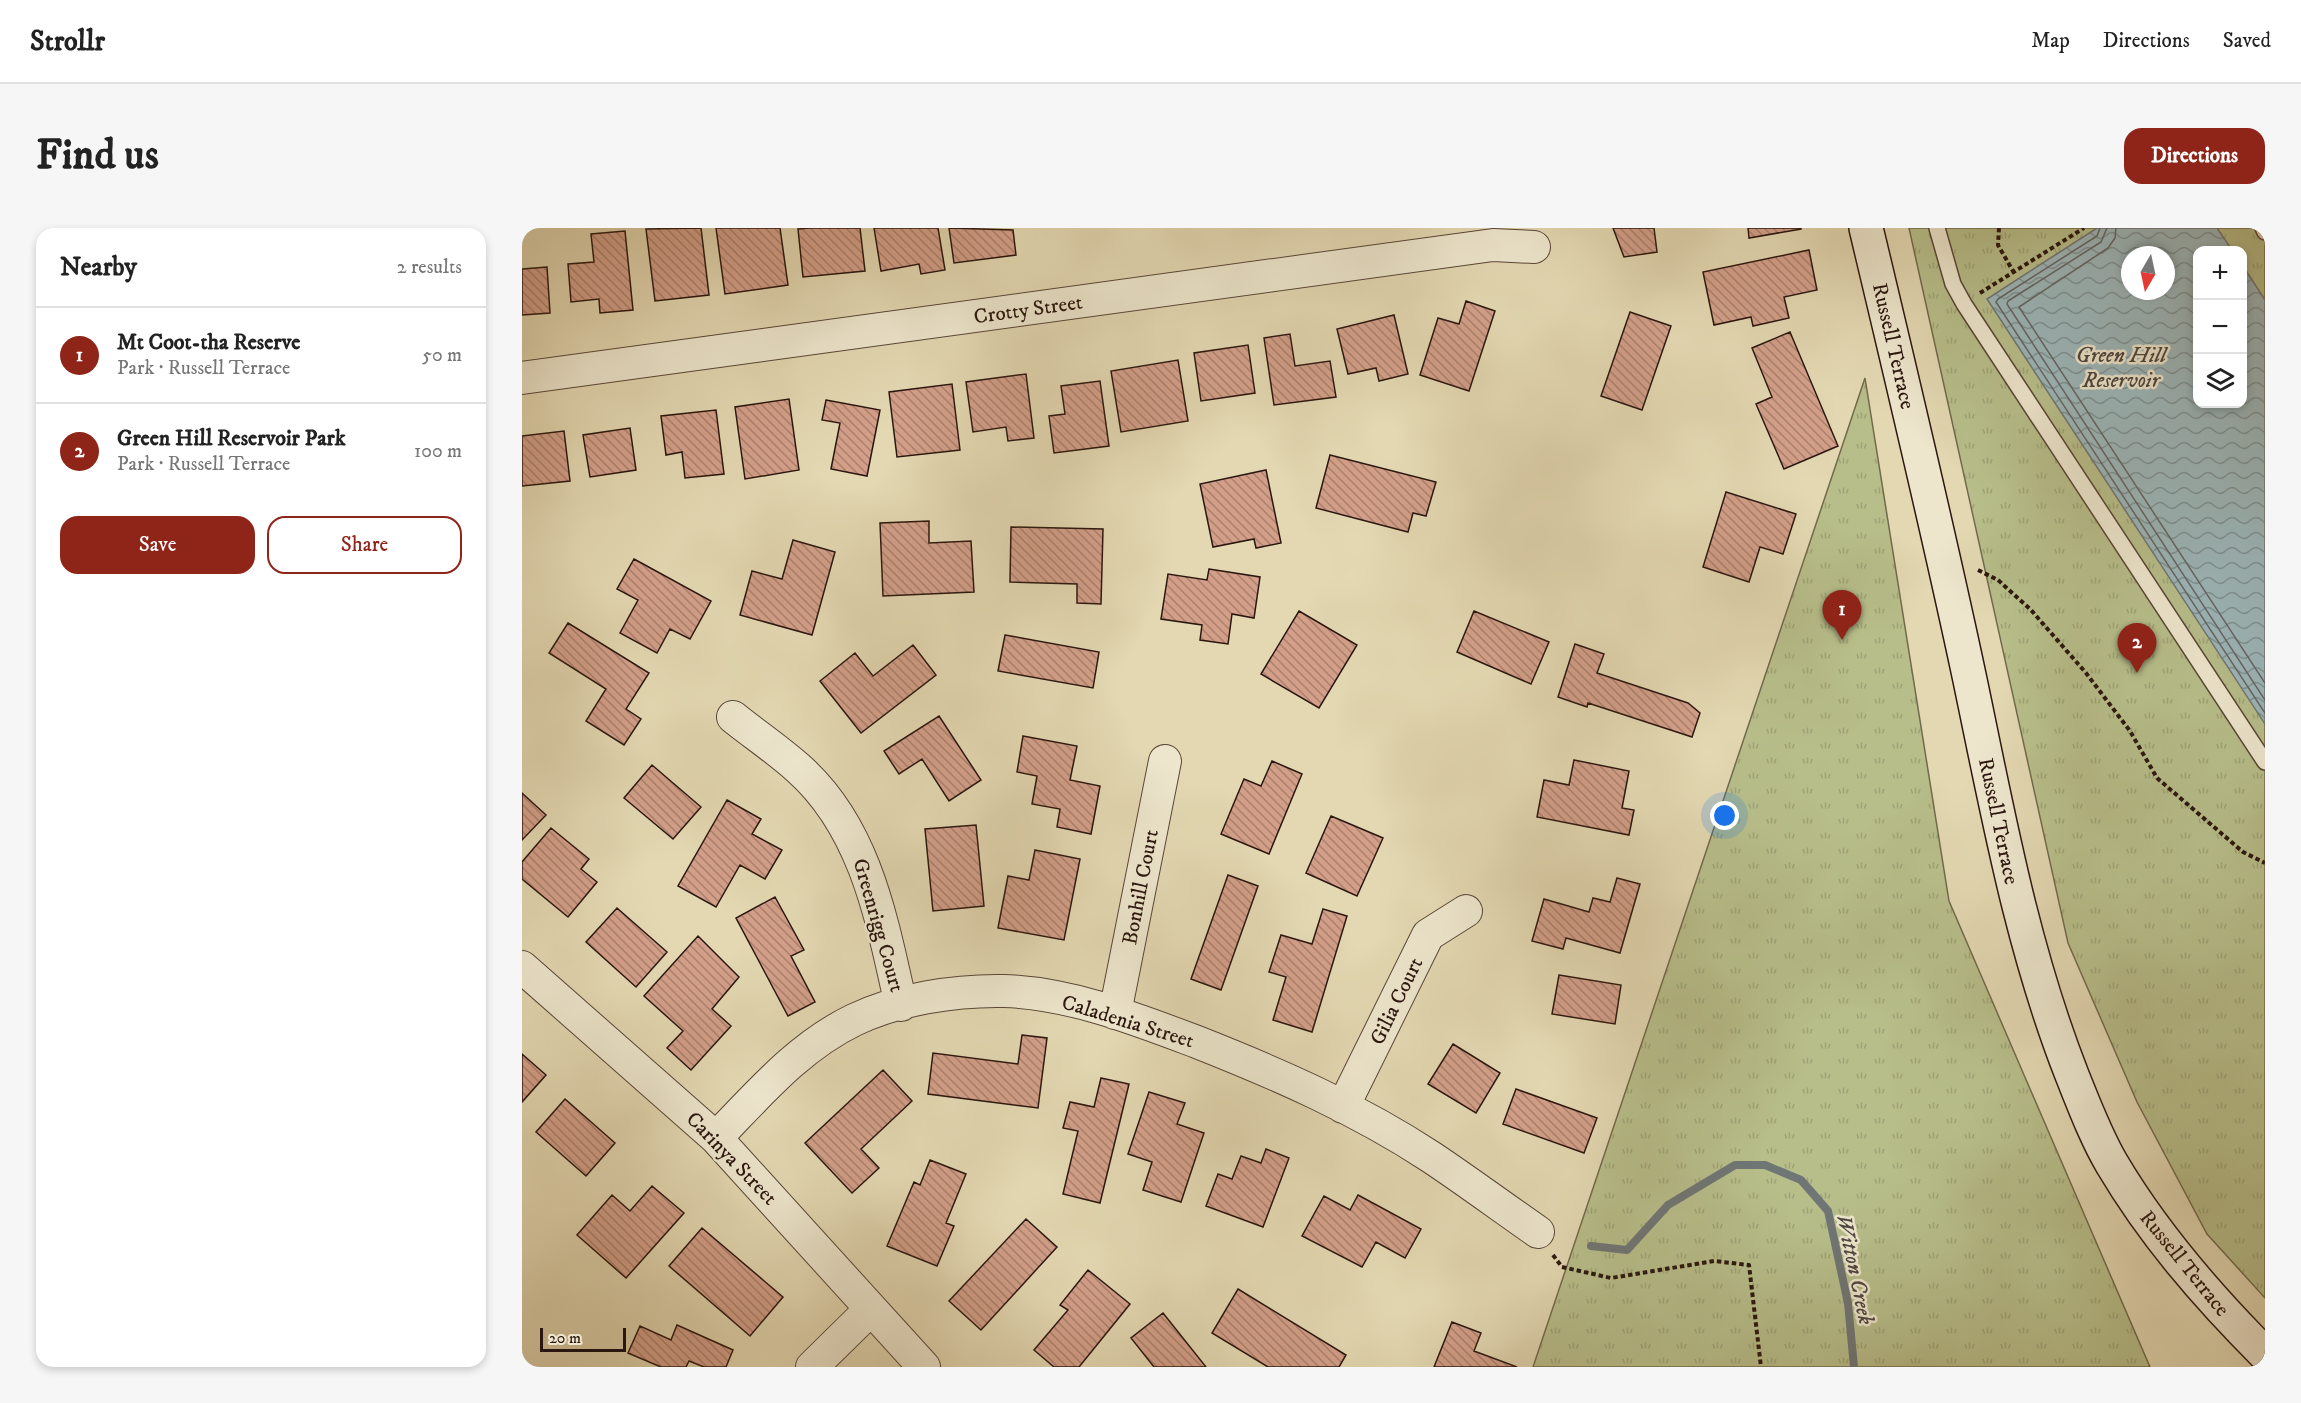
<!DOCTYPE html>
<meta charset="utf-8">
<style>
body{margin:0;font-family:"IM FELL DW Pica",serif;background:#f6f6f6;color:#222}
.controls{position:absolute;right:18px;top:18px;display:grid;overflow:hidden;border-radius:12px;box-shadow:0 3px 9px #0003}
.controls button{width:54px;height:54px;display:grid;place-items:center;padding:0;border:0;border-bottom:2px solid #e0e0e0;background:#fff;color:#222;font:30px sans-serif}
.compass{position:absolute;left:1599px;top:18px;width:54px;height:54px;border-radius:50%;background:#fff;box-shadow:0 3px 9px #0003;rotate:189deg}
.scale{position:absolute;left:18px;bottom:15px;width:86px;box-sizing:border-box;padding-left:6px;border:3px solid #2b170f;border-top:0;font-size:16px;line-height:21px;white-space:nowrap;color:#2b170f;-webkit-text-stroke:4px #ede6cd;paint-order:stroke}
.you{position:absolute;left:1203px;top:588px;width:21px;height:21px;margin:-15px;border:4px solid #fff;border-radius:50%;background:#1a73e8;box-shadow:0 0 0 9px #1a73e833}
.badge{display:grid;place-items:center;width:39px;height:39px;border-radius:50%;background:#8f2418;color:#fff;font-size:20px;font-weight:700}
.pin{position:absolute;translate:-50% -50px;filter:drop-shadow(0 2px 3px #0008)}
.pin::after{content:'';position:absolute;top:32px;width:21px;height:18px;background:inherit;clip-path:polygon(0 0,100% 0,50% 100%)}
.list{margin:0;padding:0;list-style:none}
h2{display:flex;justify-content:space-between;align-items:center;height:78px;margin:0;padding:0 24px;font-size:26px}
h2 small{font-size:20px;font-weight:400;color:#767676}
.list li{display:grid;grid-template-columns:39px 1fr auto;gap:18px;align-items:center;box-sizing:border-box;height:96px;padding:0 24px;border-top:2px solid #e0e0e0}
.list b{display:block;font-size:22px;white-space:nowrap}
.list p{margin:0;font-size:20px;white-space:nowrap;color:#767676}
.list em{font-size:20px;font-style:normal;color:#767676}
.actions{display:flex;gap:12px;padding:18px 24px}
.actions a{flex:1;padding:14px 0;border:2px solid #8f2418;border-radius:18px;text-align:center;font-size:21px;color:#8f2418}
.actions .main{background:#8f2418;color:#fff}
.icon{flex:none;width:33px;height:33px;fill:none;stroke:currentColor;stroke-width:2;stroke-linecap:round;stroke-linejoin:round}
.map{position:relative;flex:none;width:1743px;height:1139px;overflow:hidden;border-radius:18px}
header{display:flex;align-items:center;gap:36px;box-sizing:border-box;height:84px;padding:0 30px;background:#fff;border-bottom:2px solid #e0e0e0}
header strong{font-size:28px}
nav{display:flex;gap:33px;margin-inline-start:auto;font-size:21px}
.intro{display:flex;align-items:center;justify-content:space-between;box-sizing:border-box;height:144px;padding:0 36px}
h1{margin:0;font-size:42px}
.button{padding:15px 27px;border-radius:18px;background:#8f2418;color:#fff;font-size:21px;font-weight:700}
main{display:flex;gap:36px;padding:0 36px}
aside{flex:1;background:#fff;border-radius:18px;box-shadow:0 3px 9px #0003}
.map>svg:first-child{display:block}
</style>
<header>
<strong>Strollr</strong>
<nav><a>Map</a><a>Directions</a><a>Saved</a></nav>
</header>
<div class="intro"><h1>Find us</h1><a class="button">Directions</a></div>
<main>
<aside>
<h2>Nearby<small>2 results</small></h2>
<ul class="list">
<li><span class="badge">1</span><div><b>Mt Coot-tha Reserve</b><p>Park · Russell Terrace</p></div><em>50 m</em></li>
<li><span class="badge">2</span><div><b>Green Hill Reservoir Park</b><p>Park · Russell Terrace</p></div><em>100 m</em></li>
</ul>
<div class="actions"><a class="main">Save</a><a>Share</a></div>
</aside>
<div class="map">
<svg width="1743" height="1139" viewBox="0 0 1743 1139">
<defs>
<pattern id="park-tufts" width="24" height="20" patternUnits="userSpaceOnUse" patternTransform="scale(1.5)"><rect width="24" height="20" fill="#b7be8a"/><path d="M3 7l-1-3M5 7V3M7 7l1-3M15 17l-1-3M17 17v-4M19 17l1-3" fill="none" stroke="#9ea376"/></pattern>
<pattern id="water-waves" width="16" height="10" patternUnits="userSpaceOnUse" patternTransform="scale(1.5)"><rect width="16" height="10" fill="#9cb6b9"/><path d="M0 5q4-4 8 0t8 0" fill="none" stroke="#7f9395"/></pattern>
<pattern id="building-back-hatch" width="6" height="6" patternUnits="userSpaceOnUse" patternTransform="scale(1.5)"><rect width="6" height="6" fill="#d39f89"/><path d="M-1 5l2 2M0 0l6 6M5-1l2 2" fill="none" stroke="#ab816e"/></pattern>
</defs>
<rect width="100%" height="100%" fill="#e3d8b2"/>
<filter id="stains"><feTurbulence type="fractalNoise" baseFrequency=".00333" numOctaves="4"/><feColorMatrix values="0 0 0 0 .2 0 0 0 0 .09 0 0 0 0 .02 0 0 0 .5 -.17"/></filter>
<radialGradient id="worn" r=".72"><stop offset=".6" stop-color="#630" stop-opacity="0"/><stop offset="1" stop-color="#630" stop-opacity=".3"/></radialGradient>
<!-- park -->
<path fill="url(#park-tufts)" stroke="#716a4c" stroke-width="1.5" fill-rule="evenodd" d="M1387 0H1743V1070L1685 1006 1615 874 1546 715ZM1676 22H1720V176H1676ZM1608 27H1644V63H1608Z
M1343 150 1427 673 1628 1139H1011Z"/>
<!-- water -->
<path fill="url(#water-waves)" stroke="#6f7675" stroke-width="1.5" fill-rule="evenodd" d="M1575 0H1695L1710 22H1676V176H1720L1721 38 1743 72V496L1465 71ZM1608 27H1644V63H1608Z"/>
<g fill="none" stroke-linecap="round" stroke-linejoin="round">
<!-- shore -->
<path stroke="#646664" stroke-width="1.5" d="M1578 0 1575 8 1476 71 1474 74 1743 485
M1585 0 1579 14 1486 73 1485 76 1743 472
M1594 0 1593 10 1586 20 1497 79 1743 455"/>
<!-- stream -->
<path stroke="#6f7675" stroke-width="8" d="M1069 1018 1105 1022 1146 977 1213 937H1243L1279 952 1306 983 1326 1075 1332 1139"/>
</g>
<!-- building -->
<path fill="url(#building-back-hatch)" stroke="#2b170f" stroke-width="1.5" d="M179 0 187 67 133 73 124 1Z
M194 0H258L266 57 203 66Z
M288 0H338L343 43 281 49 276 1Z
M352 0H416L423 42 399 46 397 36 359 43Z
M427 0 491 2 494 27 432 35Z
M1091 0H1132L1135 24 1102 29Z
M1226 0H1279V1L1227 10Z
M103 3 111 82 78 85 77 71 49 74 46 36 72 34 69 6Z
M1287 22 1295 62 1262 69 1267 90 1231 98 1229 89 1192 97 1181 44Z
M25 39 28 85 0 87V41Z
M944 73 973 83 947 163 898 147 916 90 937 96Z
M1108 84 1149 98 1120 182 1079 168Z
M872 87 886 146 857 153 854 140 826 146 815 101Z
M1268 104 1316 218 1262 241 1234 176 1250 169 1230 120Z
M768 106 773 138 808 133 814 169 752 177 742 110Z
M726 117 733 165 679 173 672 125Z
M656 132 666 193 599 204 589 143Z
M504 146 512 210 486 213 484 199 451 204 444 154Z
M578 153 587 218 532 225 527 188 543 186 539 158Z
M430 156 438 222 375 229 367 164Z
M267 171 277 242 223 251 213 179Z
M304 172 358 182 345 248 309 241 318 195 300 192Z
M194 182 202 246 163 250 160 224 144 227 139 188Z
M108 200 114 242 68 249 61 207Z
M42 203 48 253 0 258V208Z
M808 227 914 254 904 288 891 285 886 304 794 280Z
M744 242 759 315 734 320 732 311 691 319 678 256Z
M1204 264 1274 286 1261 326 1238 319 1227 354 1181 339Z
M407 293V315L449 313 452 364 361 368 358 295Z
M489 299 581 301 579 376 555 375V356L488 354Z
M271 312 313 324 290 407 218 387 230 343 260 351Z
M112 331 189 373 168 411 148 401 135 425 98 405 116 372 95 361Z
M687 341 738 349 732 390 710 386 706 416 678 412 680 397 639 391 646 346 685 352Z
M777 383 835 417 797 480 739 446Z
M952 383 1027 414 1009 456 935 424Z
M46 395 127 445 104 481 119 491 102 517 64 493 84 461 27 425Z
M483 407 577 424 571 460 476 443Z
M1053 416 1082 426 1075 445 1166 475 1178 485 1170 509 1066 475 1065 479 1036 469Z
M391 417 414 447 339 505 298 453 333 425 351 448Z
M417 488 459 552 427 573 400 531 377 546 362 523Z
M501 508 555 518 548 552 578 558 569 606 535 599 538 581 510 576 515 548 495 544Z
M1052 532 1107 543 1100 580 1112 582 1107 607 1015 589 1022 552 1047 557Z
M750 533 780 546 747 626 699 606 722 551 739 558Z
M130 537 179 579 151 611 102 570Z
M0 565 24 587 0 612Z
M205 572 239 591 230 606 260 622 243 651 218 637 194 679 156 658Z
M809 588 861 610 835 668 784 645Z
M454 597 462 678 411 683 403 601Z
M29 600 67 631 59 641 75 654 46 689 0 651V634Z
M513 622 558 631 542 712 476 700 486 648 507 652Z
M706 647 736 658 699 762 669 751Z
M1095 650 1118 656 1098 725 1044 710 1041 721 1010 713 1022 671 1067 684 1071 670 1088 674Z
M253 669 282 722 269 728 293 774 266 788 214 690Z
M95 680 145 724 114 759 64 714Z
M801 681 825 688 790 804 751 792 764 749 747 744 759 707 790 716Z
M176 708 217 749 190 781 209 798 169 842 145 820 161 803 122 768Z
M1037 747 1099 757 1093 796 1030 786Z
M500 807 525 810 516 880 406 866 411 825 496 836Z
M931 816 978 845 954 885 906 856Z
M0 826 24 847 0 874Z
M361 842 390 873 339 921 357 940 330 965 283 915Z
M579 850 607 856 578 975 541 966 556 903 541 900 548 874 572 879Z
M994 861 1075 890 1062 925 981 896Z
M627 864 663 875 655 896 682 905 659 974 621 962 630 934 606 926Z
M43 871 93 915 64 948 14 904Z
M744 921 767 930 741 999 684 978 696 946 710 951 719 928 739 935Z
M408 932 444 946 424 995 432 998 415 1038 365 1018 392 954 398 957Z
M130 958 162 985 104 1050 55 1007 90 967 108 983Z
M836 967 899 1001 883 1030 854 1014 840 1039 780 1008 802 968 828 982Z
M504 991 535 1019 459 1102 427 1073Z
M180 1000 261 1069 228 1108 147 1038Z
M566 1042 608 1076 557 1139H532L512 1122 546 1082 538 1077Z
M716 1061 824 1127 817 1139H746L690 1105Z
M641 1085 684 1139H632L609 1110Z
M930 1094 959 1105 952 1123 995 1139H912Z
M155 1097 211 1122 204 1139H182L167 1133 164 1139H139L106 1125 118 1098 149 1112Z"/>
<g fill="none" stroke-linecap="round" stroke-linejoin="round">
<defs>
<path id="service" d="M1415 0 1431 56 1442 76 1743 534
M1741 0 1743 4"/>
<path id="minor" d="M0 150 971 17 1012 19
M211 489C232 506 256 522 276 540 344 600 360 693 379 777
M0 739 194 910 402 1139
M593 785 643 533
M821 879 906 707 944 683
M194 910C236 867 276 819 332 792 376 771 433 762 482 763 548 765 614 791 675 814 756 846 836 881 909 929 945 953 980 979 1016 1004
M290 1139 349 1081"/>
<path id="secondary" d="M1344 0C1380 151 1416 301 1448 452 1476 586 1500 720 1550 847 1562 877 1574 909 1590 936 1632 1007 1685 1068 1743 1126"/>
</defs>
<!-- service casing -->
<use href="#service" stroke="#594738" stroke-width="18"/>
<!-- minor casing -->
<use href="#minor" stroke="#594738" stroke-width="34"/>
<!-- secondary casing -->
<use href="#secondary" stroke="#2b170f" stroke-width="36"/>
<!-- path -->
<path stroke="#2b170f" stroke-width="4" stroke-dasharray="4.5 3" stroke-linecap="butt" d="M1477 0 1476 17 1491 43
M1458 65 1562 0
M1456 342 1476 352 1509 382 1564 445 1608 503 1635 550 1721 624 1743 635
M1031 1027 1040 1039 1089 1050 1192 1033 1227 1037 1239 1139"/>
<!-- service -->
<use href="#service" stroke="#ede6cd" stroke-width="15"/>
<!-- minor -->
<use href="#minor" stroke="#ede6cd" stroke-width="32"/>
<!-- secondary -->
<use href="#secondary" stroke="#ede6cd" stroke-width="33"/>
</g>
<g text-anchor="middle" stroke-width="5" stroke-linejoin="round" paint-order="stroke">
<!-- street labels -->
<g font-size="21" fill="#2b170f" stroke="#ede6cd">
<text transform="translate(506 81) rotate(-8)" y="7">Crotty Street</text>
<text transform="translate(1372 118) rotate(77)" y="7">Russell Terrace</text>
<text transform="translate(1477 593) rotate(78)" y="7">Russell Terrace</text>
<text transform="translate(618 659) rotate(-79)" y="7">Bonhill Court</text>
<text transform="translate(357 697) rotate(74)" y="7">Greenrigg Court</text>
<text transform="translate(874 773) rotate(-64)" y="7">Gilia Court</text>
<text transform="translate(606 793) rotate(17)" y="7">Caladenia Street</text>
<text transform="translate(210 930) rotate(46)" y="7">Carinya Street</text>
<text transform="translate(1663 1035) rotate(51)" y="7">Russell Terrace</text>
</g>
<!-- water labels -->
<g font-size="22" font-style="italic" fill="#4d4742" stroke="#ede6cd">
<text x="1599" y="134">Green Hill<tspan x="1599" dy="25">Reservoir</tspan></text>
<text transform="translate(1334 1041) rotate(78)" y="8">Witton Creek</text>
</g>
</g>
<rect width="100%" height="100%" filter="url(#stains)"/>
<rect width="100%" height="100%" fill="url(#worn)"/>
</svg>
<div class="controls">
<button>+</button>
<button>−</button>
<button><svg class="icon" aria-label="layers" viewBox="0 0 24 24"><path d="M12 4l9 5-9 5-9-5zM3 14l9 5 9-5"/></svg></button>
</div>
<svg class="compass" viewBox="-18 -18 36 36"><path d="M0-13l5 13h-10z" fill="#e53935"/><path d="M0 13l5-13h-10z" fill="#767676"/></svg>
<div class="scale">20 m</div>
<div class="you"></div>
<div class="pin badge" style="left:1320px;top:412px">1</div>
<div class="pin badge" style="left:1615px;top:445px">2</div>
</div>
</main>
